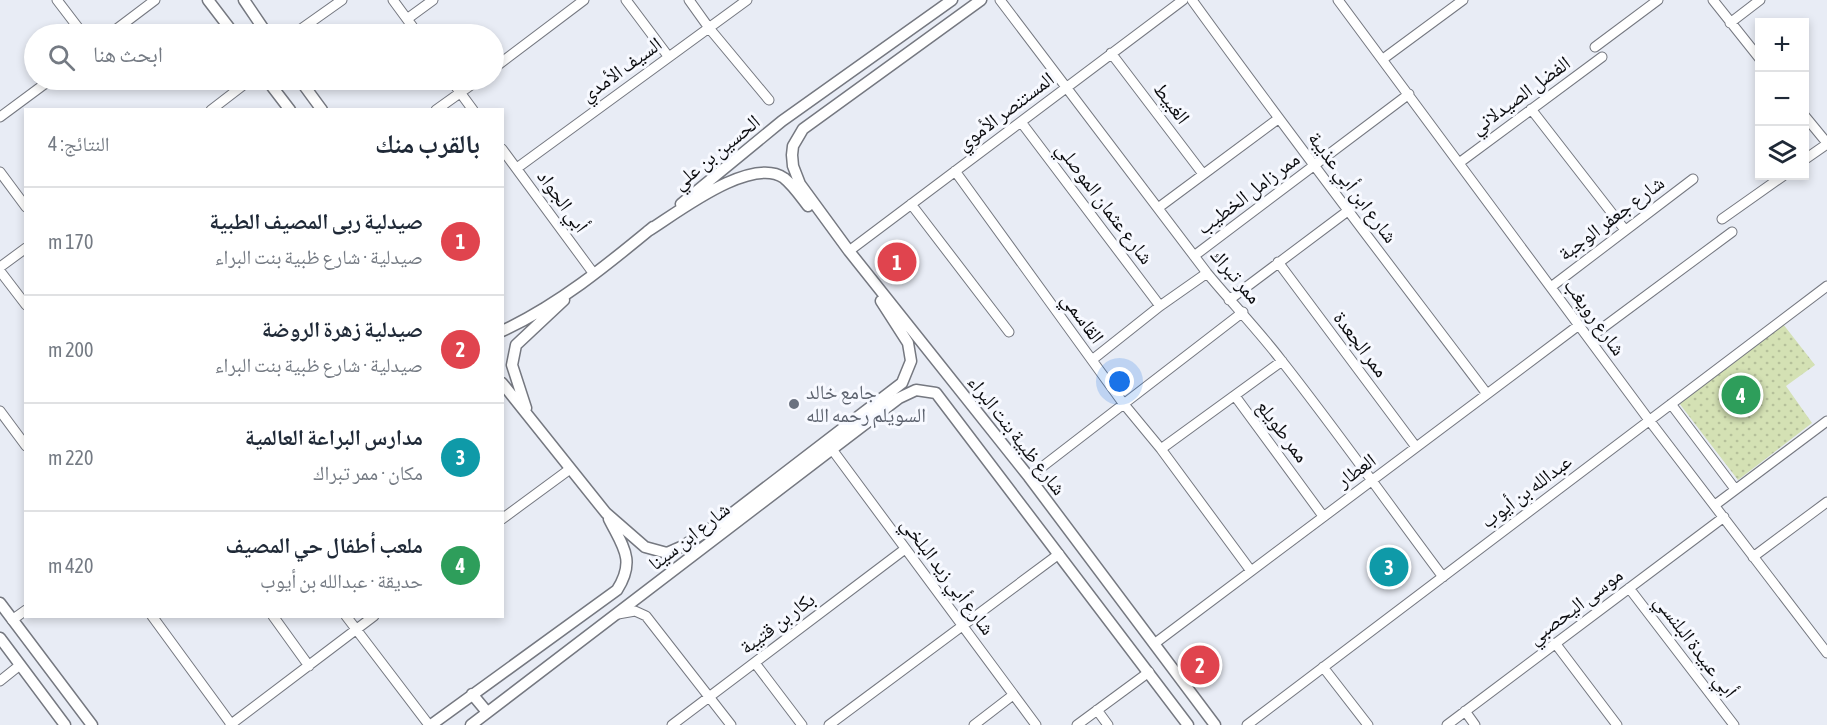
<!DOCTYPE html>
<html lang="ar">
<meta charset="utf-8">
<style>
body{margin:0;font-family:"Asap Condensed","Noto Naskh Arabic",sans-serif;background:#f6f6f7;color:#1f2937;direction:rtl}
.controls{position:absolute;right:18px;top:18px;display:grid;overflow:hidden;border-radius:0px;box-shadow:0 3px 9px #0003}
.controls button{width:54px;height:54px;display:grid;place-items:center;padding:0;border:0;border-bottom:2px solid #e0e1e3;background:#fff;color:#1f2937;font:30px sans-serif}
.you{position:absolute;left:1120px;top:382px;width:21px;height:21px;margin:-15px;border:4px solid #fff;border-radius:50%;background:#1a73e8;box-shadow:0 0 0 9px #1a73e833}
.badge{display:grid;place-items:center;width:39px;height:39px;border-radius:50%;background:#b45309;color:#fff;font-size:20px;font-weight:700}
.pin{position:absolute;translate:-50% -50%;border:3px solid #fff;box-shadow:0 2px 6px #0006}
.list{margin:0;padding:0;list-style:none}
h2{display:flex;justify-content:space-between;align-items:center;height:78px;margin:0;padding:0 24px;font-size:26px}
h2 small{font-size:20px;font-weight:400;color:#747a83}
.list li{display:grid;grid-template-columns:39px 1fr auto;gap:18px;align-items:center;box-sizing:border-box;height:108px;padding:0 24px;border-top:2px solid #e0e1e3}
.list b{display:block;font-size:22px;white-space:nowrap}
.list p{margin:0;font-size:20px;white-space:nowrap;color:#747a83}
.list em{font-size:20px;font-style:normal;color:#747a83}
.icon{flex:none;width:33px;height:33px;fill:none;stroke:currentColor;stroke-width:2;stroke-linecap:round;stroke-linejoin:round}
.map{position:relative;flex:none;width:1827px;height:725px;overflow:hidden;direction:ltr}
.search{position:absolute;background:#fff;box-shadow:0 3px 9px #0003;left:24px;top:24px;width:480px;height:66px;display:flex;align-items:center;gap:15px;box-sizing:border-box;padding:0 21px;border-radius:33px;color:#747a83;font-size:22px}
.panel{position:absolute;background:#fff;box-shadow:0 3px 9px #0003;left:24px;top:108px;width:480px;height:510px;border-radius:0px;direction:rtl}
.map>svg:first-child{display:block}
</style>
<div class="map">
<svg width="1827" height="725" viewBox="0 0 1827 725">
<defs>
<pattern id="grass-dots" width="8" height="8" patternUnits="userSpaceOnUse" patternTransform="scale(1.5)"><rect width="8" height="8" fill="#d4e1b4"/><path d="M2 2h.1M6 6h.1" fill="none" stroke="#b5c09a" stroke-width="1.8" stroke-linecap="round"/></pattern>
</defs>
<rect width="100%" height="100%" fill="#e8ecf5"/>
<!-- grass -->
<path fill="url(#grass-dots)" d="M1783 324 1815 365 1786 386 1812 423 1738 480 1679 403Z"/>
<g fill="none" stroke-linecap="round" stroke-linejoin="round">
<defs>
<path id="minor" d="M57 0 83 34
M393 0 418 34
M626 0 668 56
M689 0 709 28 769 100
M1000 0 1207 273C1231 302 1258 330 1281 360 1337 431 1389 505 1443 577
M1192 0C1288 133 1388 263 1487 394
M1338 0 1649 420 1827 653
M1713 0 1760 59
M407 19 433 0
M1730 23 1760 0
M110 34 155 0
M294 34 342 0
M1595 47 1658 0
M1111 53 1203 174
M1383 59 1463 0
M494 68 584 0
M451 80 473 110
M1531 109 1625 230
M211 110 250 80
M436 110 478 80
M1804 115 1827 143
M0 117 50 80
M1021 122 1160 306
M502 149 594 274
M1804 160 1827 144
M1459 163 1602 57
M517 168 747 0
M955 171 1123 403 1161 449 1251 571
M0 172 26 207
M911 204 1009 332
M1158 208 1278 119
M1722 219 1783 176
M849 251 1183 0
M1194 256 1409 94
M1278 262 1416 447
M0 267 26 248
M0 271 26 305
M1551 287 1693 179
M1229 300 1349 210
M1589 338 1732 232
M1092 360 1160 306 1207 273
M1235 396 1323 516
M1671 404 1735 489
M0 411 26 446
M831 448 1036 725
M1161 449 1282 361
M1029 477 1243 312
M1715 505 1827 421
M502 519 570 469
M1753 557 1827 502
M1629 588 1734 725
M618 614 635 611 646 616 731 725
M152 616 231 724
M273 616 309 666
M346 616 429 725
M12 620 26 610
M1555 643 1617 725
M1154 644 1579 325
M755 663 802 725
M1323 667 1368 725
M0 681 20 665
M1097 710 1108 725
M1465 711 1475 725
M230 725 374 616
M672 725 905 549
M829 725 1059 554
M974 725 1013 695
M1077 725 1149 672
M1247 725 1827 286
M1447 725 1724 517"/>
<path id="tertiary" d="M208 0 234 34
M244 0 267 34
M981 0 803 129 793 146 792 155 793 166 800 184 849 251 1029 477 1215 725
M267 80 290 110
M300 80 322 110
M681 204 782 121 952 0
M648 231C677 213 751 155 784 178 793 185 801 197 808 206
M502 331C557 306 607 265 653 227
M502 383 606 513 645 547 667 553 683 546 722 521 902 383 911 361 908 343 881 301
M526 408 512 365 516 345 564 300
M0 603 92 725
M0 638 65 725
M472 694 487 712
M431 725 617 590C636 560 623 547 609 519
M471 725 899 398 916 390 936 393 1188 725"/>
</defs>
<!-- minor casing -->
<use href="#minor" stroke="#757880" stroke-width="11"/>
<!-- tertiary casing -->
<use href="#tertiary" stroke="#757880" stroke-width="13"/>
<!-- minor -->
<use href="#minor" stroke="#fff" stroke-width="9"/>
<!-- tertiary -->
<use href="#tertiary" stroke="#fff" stroke-width="10"/>
</g>
<!-- markers -->
<circle fill="#6b7280" stroke="#f7f9ff" stroke-width="2" cx="794" cy="404" r="6"/>
<g text-anchor="middle" stroke-width="6" stroke-linejoin="round" paint-order="stroke">
<!-- street labels -->
<g font-size="20" fill="#0b0c0f" stroke="#f7f9ff">
<text transform="translate(621 69) rotate(-36)" y="7">السيف الأمدي</text>
<text transform="translate(1520 95) rotate(-36)" y="7">الفضل الصيدلاني</text>
<text transform="translate(1172 103) rotate(53)" y="7">الغبيط</text>
<text transform="translate(1005 111) rotate(-37)" y="7">المستنصر الأموي</text>
<text transform="translate(716 152) rotate(-39)" y="7">الحسين بن علي</text>
<text transform="translate(1353 187) rotate(53)" y="7">شارع ابن أبي عذيبة</text>
<text transform="translate(1248 193) rotate(-37)" y="7">ممر زامل الخطيب</text>
<text transform="translate(563 201) rotate(54)" y="7">أبي الجواد</text>
<text transform="translate(1105 203) rotate(53)" y="7">شارع عثمان الموصلي</text>
<text transform="translate(1611 218) rotate(-37)" y="7">شارع جعفر الوجبة</text>
<text transform="translate(1236 276) rotate(49)" y="7">ممر تبراك</text>
<text transform="translate(1595 317) rotate(54)" y="7">شارع رويغب</text>
<text transform="translate(1083 318) rotate(54)" y="7">القاسمي</text>
<text transform="translate(1361 344) rotate(53)" y="7">ممر الجعدة</text>
<text transform="translate(1283 431) rotate(53)" y="7">ممر طويلع</text>
<text transform="translate(1017 435) rotate(52)" y="7">شارع ظبية بنت البراء</text>
<text transform="translate(1356 470) rotate(-36)" y="7">العطار</text>
<text transform="translate(1526 491) rotate(-37)" y="7">عبدالله بن أيوب</text>
<text transform="translate(689 536) rotate(-38)" y="7">شارع ابن سينا</text>
<text transform="translate(948 576) rotate(53)" y="7">شارع أبي زيد البلخي</text>
<text transform="translate(1575 606) rotate(-37)" y="7">موسى اليحصبي</text>
<text transform="translate(777 623) rotate(-37)" y="7">بكار بن قتيبة</text>
<text transform="translate(1696 646) rotate(53)" y="7">أبي عبيدة البلنسي</text>
</g>
<!-- worship labels -->
<g font-size="20" fill="#5b616d" stroke="#f7f9ff" text-anchor="start">
<text x="806" y="399">جامع خالد<tspan x="806" dy="23">السويلم رحمه الله</tspan></text>
</g>
</g>
</svg>
<div class="controls">
<button>+</button>
<button>−</button>
<button><svg class="icon" aria-label="layers" viewBox="0 0 24 24"><path d="M12 4l9 5-9 5-9-5zM3 14l9 5 9-5"/></svg></button>
</div>
<div class="you"></div>
<div class="pin badge" style="left:897px;top:262px;background:#e0444e">1</div>
<div class="pin badge" style="left:1200px;top:665px;background:#e0444e">2</div>
<div class="pin badge" style="left:1389px;top:567px;background:#0f9aa8">3</div>
<div class="pin badge" style="left:1741px;top:395px;background:#2e9e5b">4</div>
<div class="search"><svg class="icon" aria-label="search" viewBox="0 0 24 24"><circle cx="10" cy="10" r="6"/><path d="M15 15l6 6"/></svg>ابحث هنا</div>
<section class="panel">
<h2>بالقرب منك<small>النتائج: 4</small></h2>
<ul class="list">
<li><span class="badge" style="background:#e0444e">1</span><div><b>صيدلية ربى المصيف الطبية</b><p>صيدلية · شارع ظبية بنت البراء</p></div><em>170 m</em></li>
<li><span class="badge" style="background:#e0444e">2</span><div><b>صيدلية زهرة الروضة</b><p>صيدلية · شارع ظبية بنت البراء</p></div><em>200 m</em></li>
<li><span class="badge" style="background:#0f9aa8">3</span><div><b>مدارس البراعة العالمية</b><p>مكان · ممر تبراك</p></div><em>220 m</em></li>
<li><span class="badge" style="background:#2e9e5b">4</span><div><b>ملعب أطفال حي المصيف</b><p>حديقة · عبدالله بن أيوب</p></div><em>420 m</em></li>
</ul>
</section>
</div>
